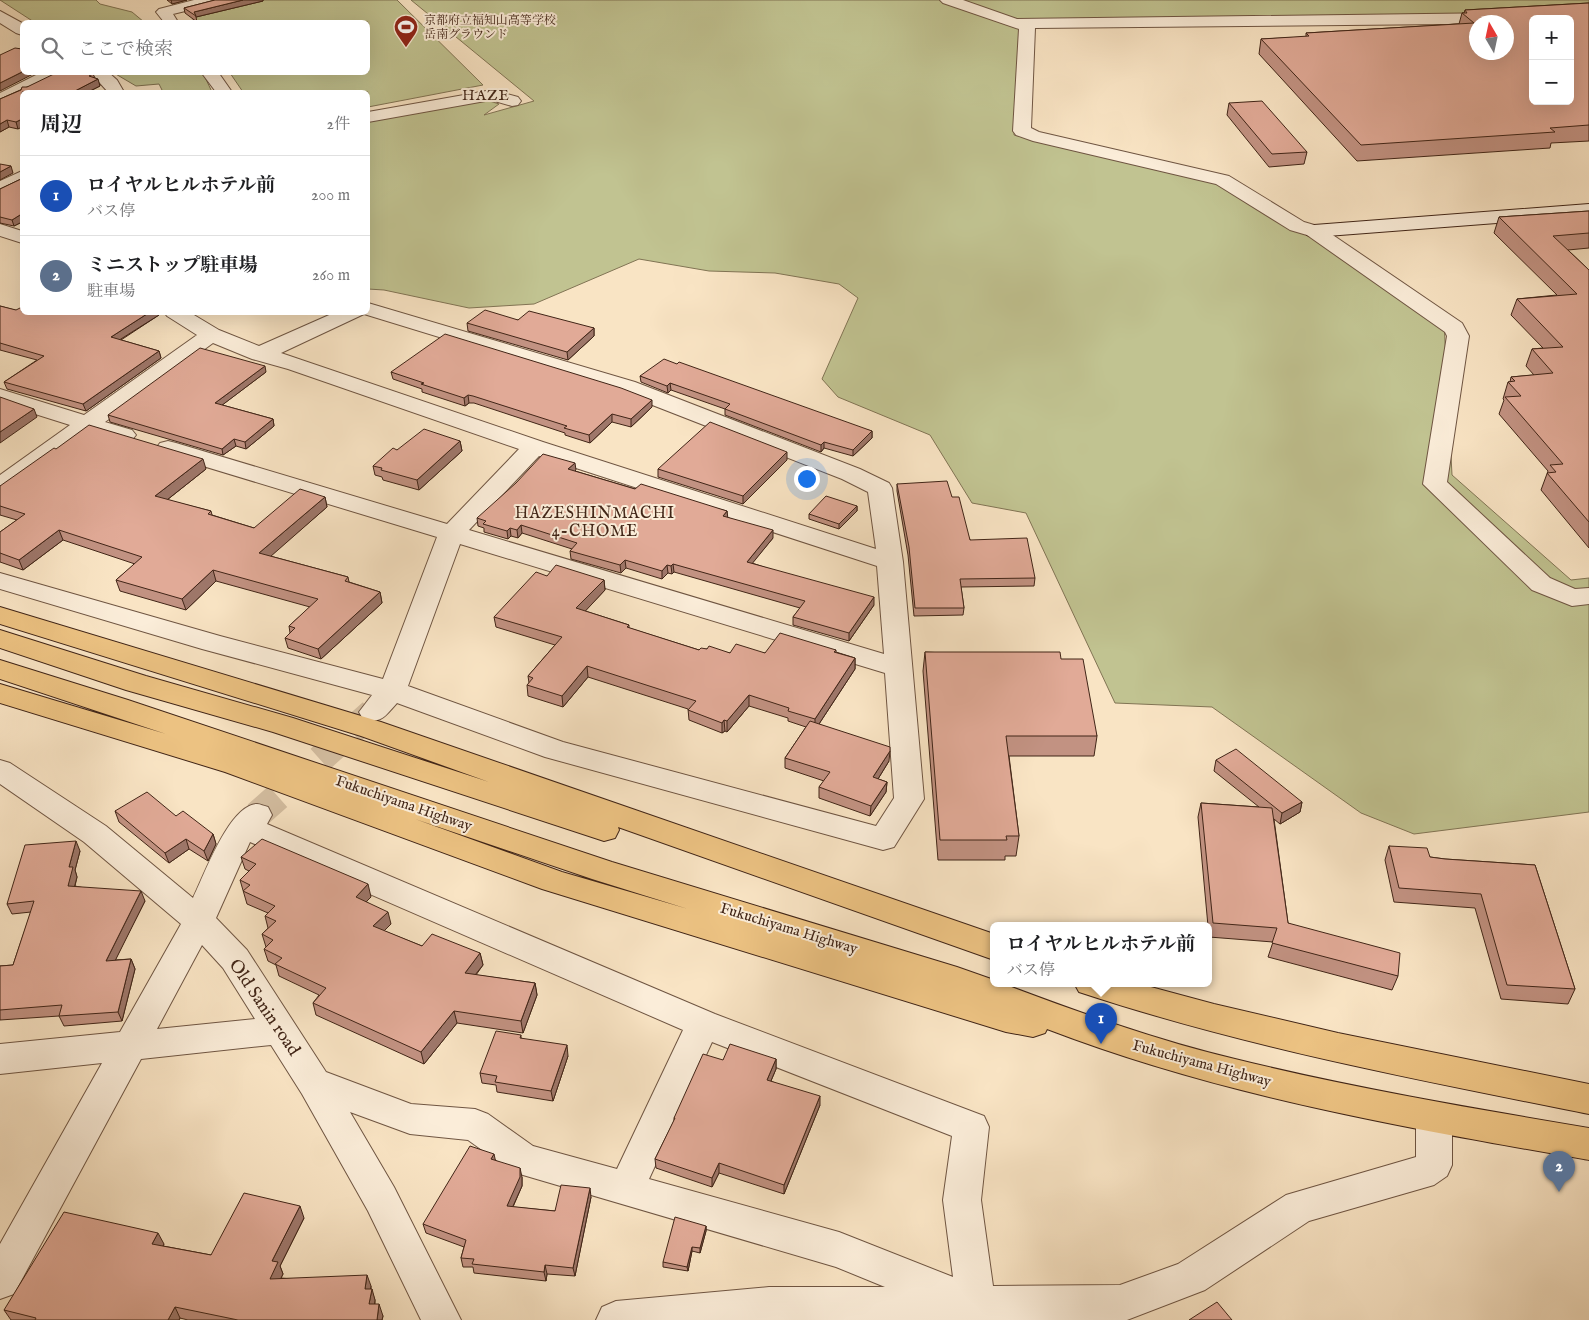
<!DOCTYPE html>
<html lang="ja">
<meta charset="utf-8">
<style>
body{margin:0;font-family:"IM FELL English","Noto Serif JP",serif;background:#f6f6f6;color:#202124}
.controls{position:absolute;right:15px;top:15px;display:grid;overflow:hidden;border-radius:8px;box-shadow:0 5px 20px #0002}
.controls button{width:45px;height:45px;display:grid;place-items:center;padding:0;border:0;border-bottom:1px solid #e0e0e0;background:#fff;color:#202124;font:25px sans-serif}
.compass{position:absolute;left:1469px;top:15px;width:45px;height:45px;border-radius:50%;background:#fff;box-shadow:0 5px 20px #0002;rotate:351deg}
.you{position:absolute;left:806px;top:478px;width:18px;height:18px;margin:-12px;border:4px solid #fff;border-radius:50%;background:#1a73e8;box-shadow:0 0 0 8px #1a73e833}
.badge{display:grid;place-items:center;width:32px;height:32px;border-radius:50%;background:#d93025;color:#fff;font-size:16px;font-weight:700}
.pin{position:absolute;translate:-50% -41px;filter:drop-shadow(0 1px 2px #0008)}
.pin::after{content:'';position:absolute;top:26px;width:18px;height:15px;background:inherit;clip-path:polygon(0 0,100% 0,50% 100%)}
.popup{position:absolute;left:990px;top:922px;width:222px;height:65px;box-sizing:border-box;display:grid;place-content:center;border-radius:8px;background:#fff;filter:drop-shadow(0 1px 4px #0005);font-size:16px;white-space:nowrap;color:#757577}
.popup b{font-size:19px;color:#202124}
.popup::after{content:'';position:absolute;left:50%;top:100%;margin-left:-10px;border:10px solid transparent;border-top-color:#fff}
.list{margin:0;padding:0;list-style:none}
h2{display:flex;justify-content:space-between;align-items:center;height:65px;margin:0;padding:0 20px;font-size:21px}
h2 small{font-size:16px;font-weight:400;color:#757577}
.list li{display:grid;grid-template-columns:32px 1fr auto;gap:15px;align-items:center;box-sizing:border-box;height:80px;padding:0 20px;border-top:1px solid #e0e0e0}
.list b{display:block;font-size:19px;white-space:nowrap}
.list p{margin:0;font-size:16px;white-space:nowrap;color:#757577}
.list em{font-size:16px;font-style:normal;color:#757577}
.icon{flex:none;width:28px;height:28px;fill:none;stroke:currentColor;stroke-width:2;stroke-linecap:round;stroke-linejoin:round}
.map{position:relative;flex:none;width:1589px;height:1320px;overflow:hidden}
.search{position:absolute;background:#fff;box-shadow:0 5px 20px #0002;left:20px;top:20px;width:350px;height:55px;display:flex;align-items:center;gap:12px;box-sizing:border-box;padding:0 18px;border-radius:8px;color:#757577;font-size:19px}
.panel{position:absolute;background:#fff;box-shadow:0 5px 20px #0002;left:20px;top:90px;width:350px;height:225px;border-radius:8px}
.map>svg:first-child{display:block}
</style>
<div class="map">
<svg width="1589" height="1320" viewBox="0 0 1589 1320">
<rect width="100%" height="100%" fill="#f9e4c4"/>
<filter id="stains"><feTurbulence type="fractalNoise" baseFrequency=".004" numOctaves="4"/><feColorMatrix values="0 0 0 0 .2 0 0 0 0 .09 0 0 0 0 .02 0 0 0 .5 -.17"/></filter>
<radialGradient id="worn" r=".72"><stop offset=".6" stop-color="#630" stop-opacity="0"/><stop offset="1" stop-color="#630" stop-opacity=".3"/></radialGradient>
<!-- green -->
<path fill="#c1c391" stroke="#817454" d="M0 0H96L100 4 132 12 144 22H34Z
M239 0H397L483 85 368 107V92H243L230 73 368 72V22H195L187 11Z
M411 0H1589V5L1425 16 1021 23 1014 135 1226 184 1444 322 1452 475 1571 580 1589 578V812L1414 834 1361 813 1212 707 1115 703 1026 513 972 503 930 435 838 397 822 379 858 298 839 284 775 273 709 271 639 259 534 304 469 308 384 290 368 289V120L477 97 499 104 484 115 534 101Z
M114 73H203L212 92H163L159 84 136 86Z"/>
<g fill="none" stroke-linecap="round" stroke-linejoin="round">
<!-- street-tunnel -->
<path stroke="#d4bea1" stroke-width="28" stroke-dasharray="28 14" stroke-linecap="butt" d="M257 815 373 712"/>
<defs>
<path id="street" d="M194 0H221L218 3 173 14 178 22H164L156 12 159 9Z
M940 0H963L1017 19 1503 13 1505 16 1503 19 1497 21 1448 24 1035 28 1031 128 1039 132 1229 176 1304 222 1321 227 1462 323 1469 336 1447 482 1550 578 1575 589 1589 588V604L1572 606 1532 590 1423 484 1447 336 1445 332 1307 235 1290 230 1216 184 1033 141 1016 135 1013 131 1019 29 943 3Z
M0 11 22 23V35L16 33 0 23Z
M42 72H64L62 76 28 92H22V95L0 105V93Z
M90 72H108L117 80 124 92H108Z
M201 72H218L232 92H216Z
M492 90 518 97 521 101 518 105 512 106 491 100 368 122V112Z
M22 171V184L0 195V181Z
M0 224 22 231V243L0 236Z
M368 303 635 382 860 469 889 483 892 488 903 562 924 799 894 847 883 850 545 757 397 703C385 716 382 724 363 719L359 712 372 695 202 649 0 589V573L220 636 383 679 437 537 160 453 156 448 160 443 168 441 176 443 447 524 519 449 288 369 252 359 213 343 105 422 132 430 136 435 132 440 124 442 91 432 9 491 0 493V475L70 425 0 403V389L84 415 197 335 167 316 164 312H189L219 330 259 346 336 312H368ZM364 314 619 392 842 479 868 492 876 549 543 442 281 353ZM539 456 877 566 884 654 469 530ZM460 544 885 673 894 798 876 826 563 742 408 686Z
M0 760 10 763 106 826 193 898C204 876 229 805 257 804 260 804 264 806 268 807L272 815 267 824 715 1014 984 1116 989 1127 981 1200 993 1286 1120 1285 1178 1264 1286 1195 1416 1157V1117L1421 1106 1434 1102 1447 1106 1452 1117V1165L1447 1176 1434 1185 1309 1221 1205 1290 1127 1320H596L602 1307 616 1301 769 1287H885L836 1267 523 1175 510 1170 468 1140 410 1134 350 1112 394 1187 461 1320H421L368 1211 302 1094 271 1045 141 1059 14 1294 0 1299V1244L102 1063 0 1074V1044L120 1032 181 924 84 842 0 784ZM250 842 683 1030 617 1169 533 1146 488 1114 475 1109 411 1104 326 1072 247 950 216 918ZM202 945 223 968 255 1019 157 1029ZM712 1042 952 1136 943 1200 953 1277 839 1232 649 1179Z"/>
<path id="secondary" d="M1589 204V216L1314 237 1307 235 1304 231 1307 227 1314 225Z"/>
<path id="highway" d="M0 607 381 722 994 934V960L618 827 619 830 615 838 604 841 273 732 126 690 0 648V630L146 676 293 718 489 782 361 736 0 624Z
M0 660 128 700 612 862 957 967 994 980V983H1001C1078 1012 1155 1040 1235 1059 1352 1088 1471 1108 1589 1128V1160C1406 1128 1221 1096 1047 1029L1045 1033 1033 1037 1006 1032 542 889 225 772 0 703V684L166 734 0 679ZM415 819 592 879 688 909 562 872Z
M1074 983H1136L1214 1004 1338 1033 1589 1084V1114C1418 1080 1245 1047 1079 992Z"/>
</defs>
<!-- street casing -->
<use href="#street" stroke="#6f5542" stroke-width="2"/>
<!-- secondary casing -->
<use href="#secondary" stroke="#412517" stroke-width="2"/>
<!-- highway casing -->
<use href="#highway" stroke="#412517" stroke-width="2"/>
<!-- street -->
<use href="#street" fill="#fbedd9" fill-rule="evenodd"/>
<!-- secondary -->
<use href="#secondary" fill="#fbedd9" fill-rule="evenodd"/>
<!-- highway -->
<use href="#highway" fill="#ecc282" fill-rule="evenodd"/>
</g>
<!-- wall -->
<path fill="#c29282" stroke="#412517" d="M167 0H187L172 4Z
M215 0H263V1L196 17 197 22 185 13 184 8Z
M1589 3V141L1551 143 1550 148 1357 161 1259 54 1261 39 1306 37V33L1459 24 1462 13H1464L1465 10Z
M93 74 95 78 100 86 88 92H22L18 129 9 127 0 132V99L27 87Z
M1229 103 1307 152 1304 164 1269 167 1227 115Z
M22 170V222L14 226 0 223V189L21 179Z
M1589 211V248L1568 250 1589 270V548L1541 490 1548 471 1499 414 1504 400 1503 399 1508 382H1510L1511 377 1534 375 1526 366 1532 349 1543 348 1511 315 1517 299 1557 295 1494 233 1499 217Z
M0 306 22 312H159V315L121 340 159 351 161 358 86 411 7 389 4 382 37 360 0 350Z
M518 320 594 328V336L568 360 468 331 467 323Z
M266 372 222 405 273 419 274 426 246 449 236 446 223 455 110 422 108 415Z
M391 372 652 407 631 427 612 422 590 443 565 435V433L474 403H469L465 406 422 392V389L393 379Z
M640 376 872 431V438L853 456 824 448 821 452 725 415V409L671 390 668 393 641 382Z
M460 441 462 451 419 490 383 480 382 477 375 475 373 466 397 450Z
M787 460 743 504 658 477V469Z
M206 469 167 500 211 511 212 515 254 528 325 497 327 507 270 556 348 577 349 582 380 592 382 603 321 659 288 648 285 638 290 633 289 626 310 607 216 581 186 610 120 591 116 580 135 564 63 540 23 570 0 562V532L17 520 0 515V486Z
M576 470 575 471 635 489 727 511V517L773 538 752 563 874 605 849 641 793 625V617L800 608 674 572 672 574 668 573 662 579 626 568 621 573 571 559 570 551 572 549 522 533 518 538 511 536 508 539 484 532V528L478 526 477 518Z
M897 484 952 497 970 540 1035 578 1034 586 961 587 964 608 963 615 914 616 908 555 897 491Z
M857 506V511L839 529 809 519V514Z
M547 576 604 580 605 590 585 611 629 625V628L699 650 707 649 730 653H765L836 650V652L855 658V669L819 724 889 761 878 779 887 782 886 792 870 816 819 798V787L824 781 785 768V758L806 727 788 721V718L749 706 727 732 725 731 722 733 689 720 688 709 588 677 563 707 528 696 527 685 529 683 528 676 555 645 496 627 494 617Z
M925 652 1061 659 1097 736 1094 756H1009L1019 836 1016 856H1005V860H938L923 671Z
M1216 760 1302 802 1300 812 1280 824 1274 819 1288 923 1398 976 1392 990 1268 957 1273 942 1209 937 1198 817 1201 803 1259 807 1214 771Z
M115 811 176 816 213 834 216 844 208 861 189 849 169 863 119 822Z
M1389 846 1430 857 1445 859 1535 865 1575 989 1568 1004 1501 999 1475 908 1394 902 1385 860Z
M80 851 75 870 77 877 75 886 145 901 115 960 131 959 135 969 122 1021 64 1026 59 1016 0 1020V966L13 965 31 912 12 914 7 904Z
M241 857 371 897 366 901 391 924 384 931 422 946 480 953 483 965 476 975 535 983 537 995 523 1033 457 1023 424 1064 316 1015 313 1003 319 995 279 976 276 965 268 961 264 949 266 947 262 934 268 928 265 916 268 913 247 904 240 880 249 871 245 869Z
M521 1035V1038L568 1056 553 1101 497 1092 496 1085 482 1083 480 1073Z
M776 1059V1069L771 1081 820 1105 784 1194 719 1173 712 1187 656 1168 655 1159 674 1121V1118L723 1060Z
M495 1160 522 1177V1186L513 1207 555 1211 591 1197 575 1276 547 1274 546 1281 474 1273 473 1267H463L461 1258 464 1247 426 1233 423 1224Z
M304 1218 280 1266 283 1274 281 1278 371 1286V1289L375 1300V1304L383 1316 382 1320H188L180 1318 179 1320H11L4 1310 164 1244 163 1246 211 1255Z
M706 1226V1231L700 1253 692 1251 688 1271 663 1267V1262Z"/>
<!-- shaded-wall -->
<path fill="#9e776a" stroke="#412517" d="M171 0H187L172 4Z
M243 0H263V1L196 17 194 12Z
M22 72H37L0 91V83Z
M98 79 100 86 88 92H73Z
M22 119V127L18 129 16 122Z
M7 120 9 127 0 132V124Z
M11 166 13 173 0 180V172Z
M20 215 22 222 14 226 12 220Z
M150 312H159V315L113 344 111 337Z
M594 328V336L568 360 567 352Z
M159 351 161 358 86 411 83 404Z
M265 366 266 372 217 409 215 403Z
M670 383 671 390 668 393 667 386Z
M468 395 469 403 465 406 464 398Z
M652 400V407L631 427V419Z
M34 409 37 417 0 443V432Z
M612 414V422L590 443 589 435Z
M273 419 274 426 246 449 245 442Z
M872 431V438L853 456V450Z
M234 439 236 446 223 455 222 449Z
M460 441 462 451 419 490 417 480Z
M824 442V448L821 452V445Z
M787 452V460L743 504V496Z
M203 459 206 469 158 507 155 496Z
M575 463 576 470 569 477 568 469Z
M325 497 327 507 262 564 259 553Z
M857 506V511L839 529V524Z
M727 511 728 519 723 516Z
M521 525 522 533 518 538 517 530Z
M510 528 511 536 508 539 507 531Z
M59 530 63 540 23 570 19 560Z
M773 530V538L747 570V562Z
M625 560 626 568 621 573 620 565Z
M673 564 674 572 672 574 671 566Z
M667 565 668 573 662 579V571Z
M213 570 216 581 186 610 182 599Z
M604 580 605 590 578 619 576 608Z
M380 592 382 603 321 659 318 649Z
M874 597V605L849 641V633Z
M855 658V669L815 730V719Z
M587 666 588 677 563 707 562 696Z
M749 695V706L727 732V721Z
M724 720 725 731 722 733V723Z
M890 751 889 761 873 787V777Z
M887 782 886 792 870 816 871 806Z
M1302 802 1300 812 1280 824 1282 813Z
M213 834 216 844 208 861 204 851Z
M186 839 189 849 169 863 165 853Z
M76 841 80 851 75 870 77 877 72 896 68 886 69 867Z
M368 884 371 897 359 909 356 897Z
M141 891 145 901 110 971 106 961Z
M388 912 391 924 376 939 373 926Z
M480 953 483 965 467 985 465 973Z
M131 959 135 969 122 1021 118 1012Z
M535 983 537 995 523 1033 521 1021Z
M454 1011 457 1023 424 1064 421 1052Z
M567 1045 568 1056 553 1101 551 1091Z
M776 1059V1069L767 1090V1080Z
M820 1096V1105L784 1194V1185Z
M494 1154 496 1163 491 1159Z
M719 1163V1173L712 1187V1178Z
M520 1168 522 1177V1186L509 1215 507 1206Z
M590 1188 591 1197 575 1276 573 1268Z
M300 1206 304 1218 280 1266 283 1274 275 1290 270 1279 272 1261Z
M706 1226V1231L700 1253V1248Z
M158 1233 164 1244 158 1255 152 1244Z
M692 1247V1251L688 1271 687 1267Z
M545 1265 547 1274 546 1281 544 1272Z
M367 1275 371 1286 369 1301 365 1289Z
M372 1289 375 1300 373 1316 369 1304Z
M379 1304 383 1316 382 1320H377Z
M175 1307 180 1318 179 1320H168Z"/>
<!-- building -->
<path fill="#e1aa97" stroke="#412517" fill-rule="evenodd" d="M215 0H243L194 12 196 16 184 8Z
M1589 3V125L1550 128 1555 132 1361 145 1261 39 1309 36 1306 33 1474 23 1462 13H1467L1465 10ZM1533 19H1570V101H1533ZM1476 22H1506V52H1476Z
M15 48 22 49V72L0 83V55Z
M58 72H90L93 74 89 76 98 79 73 92H22V119L16 122 7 120 0 124V99L21 90 22 87H27Z
M1262 101 1307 152 1272 154 1229 103Z
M0 164 11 166 0 172Z
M22 169V216L20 215 12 220 0 217V189L21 179Z
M1589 211V233L1553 236 1589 270V522L1547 473 1556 472 1550 465 1563 464 1505 397 1521 396 1508 382 1515 381 1511 377 1553 373 1532 349 1563 347 1517 299 1577 294 1499 217Z
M0 306 16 310 22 307V312H150L111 337 159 351 83 404 4 382 44 356 0 343Z
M485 310 518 320 529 311 594 328 567 352 467 323Z
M445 334 621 388 652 400 631 419 612 414 589 435 564 428 567 426 473 396 468 395 464 398 421 384 424 383 391 372Z
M200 348 265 366 215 403 273 419 245 442 234 439 222 449 108 415Z
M664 359 677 364 679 362 872 431 853 450 824 442 821 445 725 409 730 404 670 383 667 386 640 376Z
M0 397 34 409 0 432Z
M710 422 787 452 743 496 658 469Z
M89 425 203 459 155 496 211 511 208 514 254 528 300 489 325 497 259 553 348 577 345 581 380 592 318 649 285 638 295 628 289 626 318 599 213 570 182 599 116 580 142 557 59 530 19 560 0 553V532L25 514 0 506V486L54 448 56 449Z
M424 429 460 441 417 480 381 470 382 468 373 466 393 448 397 450Z
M543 454 575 463 568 469 635 489 641 484 727 511 723 516 773 530 747 562 874 597 849 633 793 617 805 601 673 564 671 566 667 565 662 571 625 560 620 565 570 551 577 543 521 525 517 530 510 528 507 531 483 524 486 521 477 518 516 483Z
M947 481 952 497H959L970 540 1027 538 1035 578 960 579 964 608H915L909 547 897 484Z
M826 496 857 506 839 524 809 514Z
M556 565 604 580 576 608 629 625 627 627 699 650 701 648 707 649 709 646 730 653 736 644 765 653 780 633 836 650 834 652 855 658 815 719 788 711 789 708 749 695 727 721 724 720 722 723 688 710 696 701 587 666 562 696 527 685 533 678 528 676 562 637 494 617 536 572 547 576Z
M925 652H1060L1061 659H1083L1097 736H1006L1019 836H1006L1007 840H940Z
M810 721 890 747V751L873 777 887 782 871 806 819 787 830 772 785 758Z
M1236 749 1302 802 1282 813 1216 760Z
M147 792 176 816 183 811 213 834 204 851 186 839 165 853 115 811Z
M1201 803 1272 808 1288 923 1400 953 1398 976 1272 943 1277 928 1213 923Z
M262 839 368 884 356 897 388 912 373 926 422 946 432 934 480 953 465 973 535 983 521 1021 454 1011 421 1052 313 1003 326 988 275 964 282 958 264 949 273 940 262 934 276 921 265 916 275 906 243 891 250 885 240 880 256 864 241 857Z
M76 841 69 867H73L68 886 141 891 106 961 131 959 118 1012 59 1016 62 1005 0 1010V966L13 965 34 901 7 904 25 845Z
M1389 846 1427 848 1430 857 1445 859 1535 865 1575 989 1507 985 1481 894 1399 888Z
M496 1031 521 1035 520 1038 567 1045 551 1091 495 1082 497 1076 480 1073Z
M730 1044 776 1059 767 1080 820 1096 784 1185 719 1163 712 1178 655 1159 675 1118H674L703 1054 723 1060Z
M470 1146 494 1154 491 1159 520 1168V1177L507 1206 555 1211 561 1185 590 1188 573 1268 545 1265 544 1272 472 1264 474 1259 461 1258 466 1240 423 1224Z
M244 1193 300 1206 272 1261 278 1262 270 1279 367 1275 365 1289H372L369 1304H379L377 1320H238L175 1307 168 1320H35L36 1318 4 1310 64 1212 158 1233 152 1244 211 1255Z
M675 1217 706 1226 700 1248 692 1247 687 1267 663 1262Z
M1217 1302 1232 1320H1189Z"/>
<!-- icons -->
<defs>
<symbol id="stadium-pin" viewBox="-11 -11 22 30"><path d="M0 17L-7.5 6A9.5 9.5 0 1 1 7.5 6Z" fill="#8f2418" stroke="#fbedd9"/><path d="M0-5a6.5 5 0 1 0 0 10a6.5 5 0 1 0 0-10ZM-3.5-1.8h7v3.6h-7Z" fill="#fff"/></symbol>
</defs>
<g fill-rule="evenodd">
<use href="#stadium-pin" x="392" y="13" width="28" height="38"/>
</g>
<g text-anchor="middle" stroke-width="4" stroke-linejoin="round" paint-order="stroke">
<!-- far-poi labels -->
<g font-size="12" fill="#412517" stroke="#fbedd9" text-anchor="start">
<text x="424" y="24">京都府立福知山高等学校<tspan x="424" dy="14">岳南グラウンド</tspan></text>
</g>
<!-- far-quarter labels -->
<g font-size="15" letter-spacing="1" fill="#412517" stroke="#fbedd9">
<text x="486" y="100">HAZE</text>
</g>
<!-- street labels -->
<g font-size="15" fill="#412517" stroke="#fbedd9">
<text transform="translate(404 803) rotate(19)" y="5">Fukuchiyama Highway</text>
<text transform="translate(789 928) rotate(17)" y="5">Fukuchiyama Highway</text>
<text transform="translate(1202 1063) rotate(15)" y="5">Fukuchiyama Highway</text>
</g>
<!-- neighbourhood labels -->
<g font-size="16" letter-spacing="1" fill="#412517" stroke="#fbedd9">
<text x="595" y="518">HAZESHINMACHI<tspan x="595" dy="18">4-CHOME</tspan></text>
</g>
<!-- near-street labels -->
<g font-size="18" fill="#412517" stroke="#fbedd9">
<text transform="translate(265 1007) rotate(56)" y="6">Old Sanin road</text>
</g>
</g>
<rect width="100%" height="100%" filter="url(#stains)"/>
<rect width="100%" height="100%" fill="url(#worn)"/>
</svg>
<div class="controls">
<button>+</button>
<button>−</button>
</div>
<svg class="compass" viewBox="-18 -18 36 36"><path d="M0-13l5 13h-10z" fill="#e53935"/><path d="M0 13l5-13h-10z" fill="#757577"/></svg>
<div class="you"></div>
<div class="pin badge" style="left:1101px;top:1044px;background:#1a4fb4">1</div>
<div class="popup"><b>ロイヤルヒルホテル前</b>バス停</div>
<div class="pin badge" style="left:1559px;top:1192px;background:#5c6f8a">2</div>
<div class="search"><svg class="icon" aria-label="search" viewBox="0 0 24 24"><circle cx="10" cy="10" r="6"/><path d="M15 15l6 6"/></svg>ここで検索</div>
<section class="panel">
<h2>周辺<small>2件</small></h2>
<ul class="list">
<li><span class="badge" style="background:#1a4fb4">1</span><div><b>ロイヤルヒルホテル前</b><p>バス停</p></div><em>200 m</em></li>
<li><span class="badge" style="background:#5c6f8a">2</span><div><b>ミニストップ駐車場</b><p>駐車場</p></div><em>260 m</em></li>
</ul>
</section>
</div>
